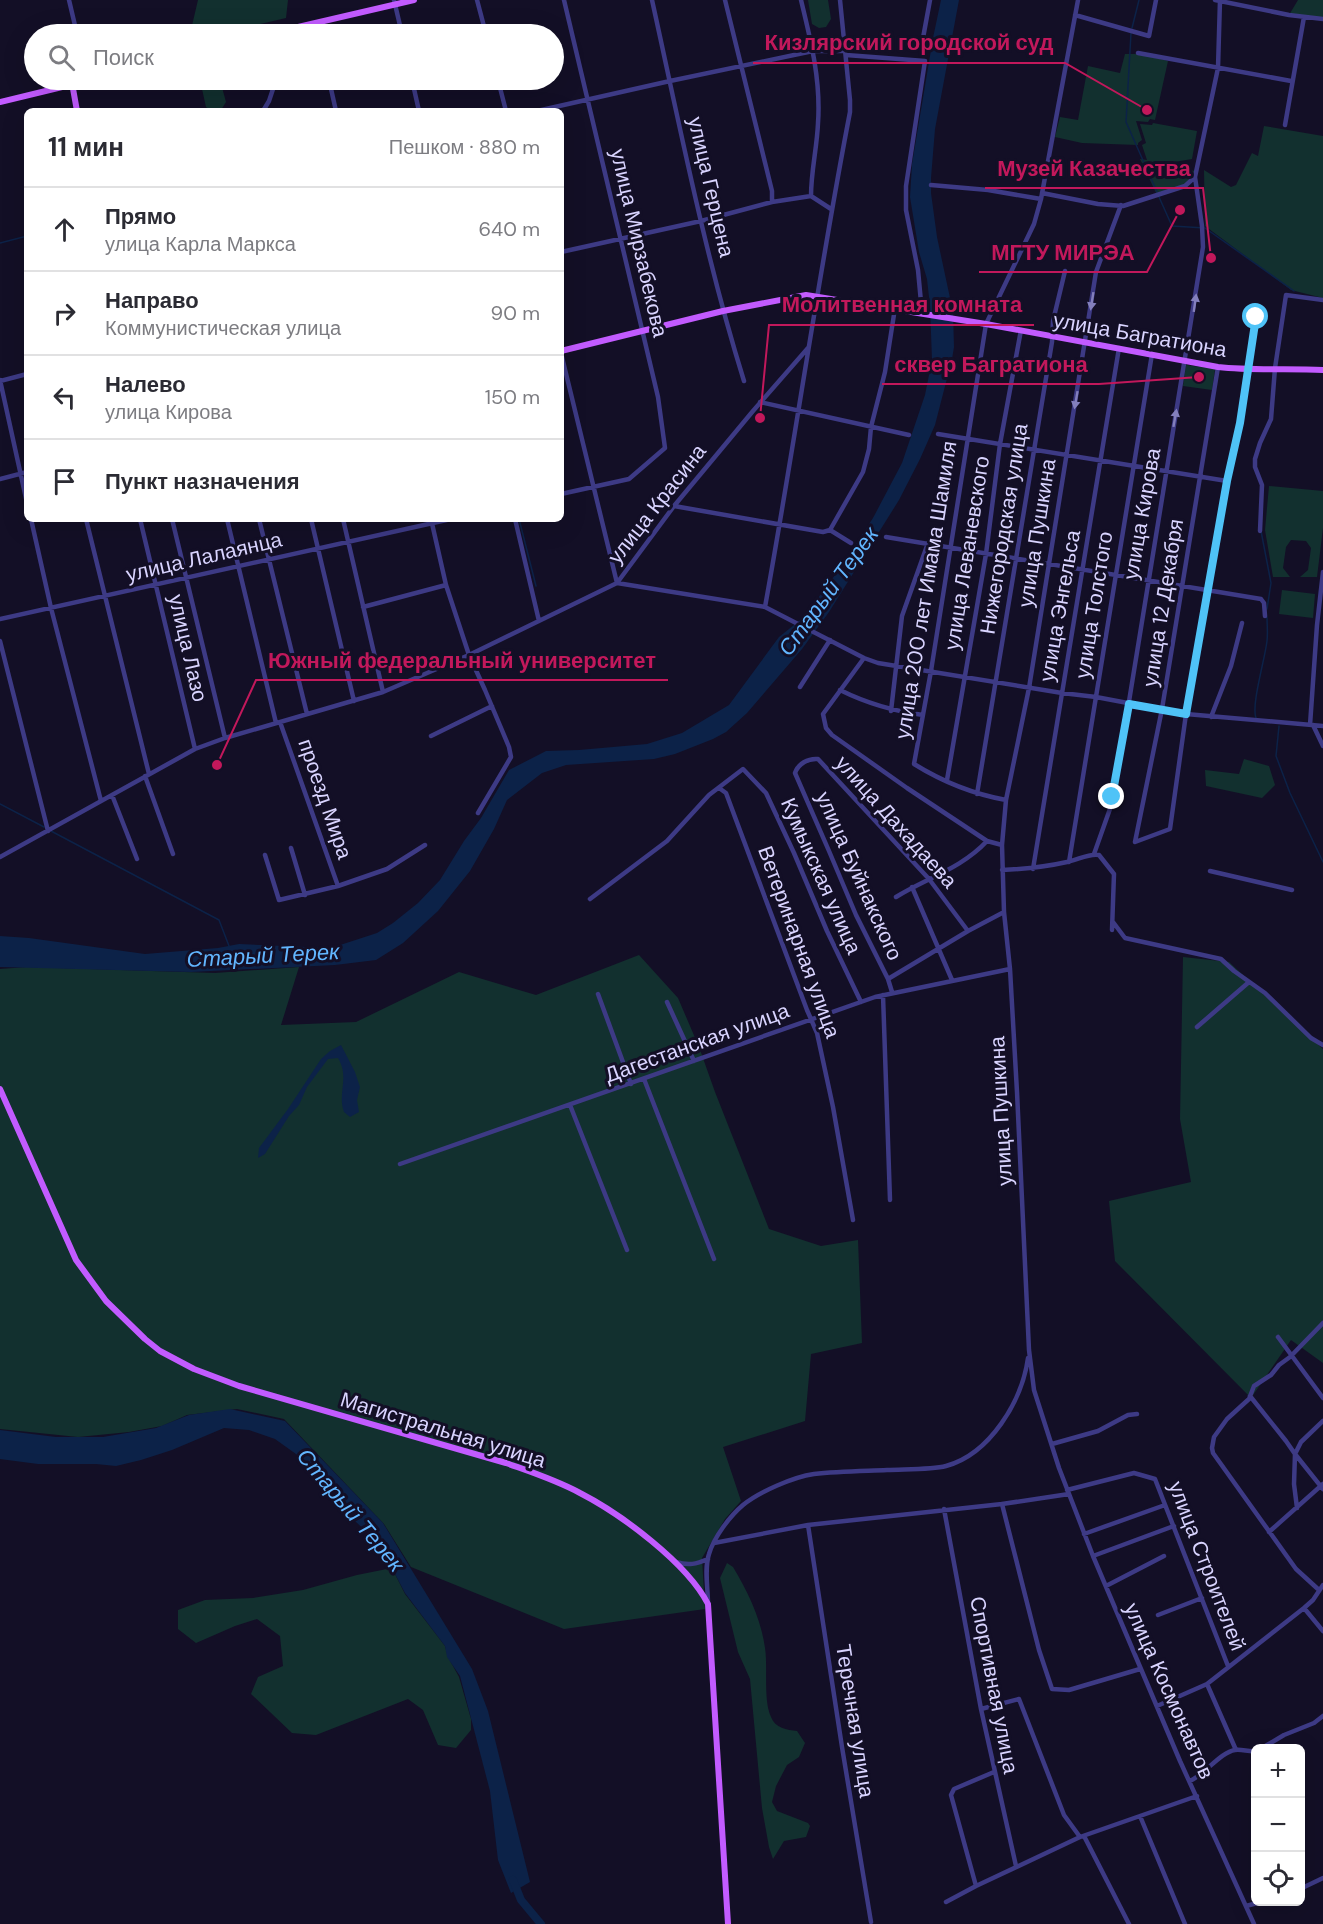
<!DOCTYPE html>
<html lang="ru">
<meta charset="utf-8">
<style>
body{margin:0;font-family:"DM Sans",sans-serif;background:#f7f7f7;color:#2b2b33}
.controls{position:absolute;right:18px;bottom:18px;display:grid;overflow:hidden;border-radius:9px;box-shadow:0 6px 24px #0002}
.controls button{width:54px;height:54px;display:grid;place-items:center;padding:0;border:0;border-bottom:2px solid #e1e1e2;background:#fff;color:#2b2b33;font:30px sans-serif}
.stop{position:absolute;width:18px;height:18px;margin:-14px;border:4px solid #4fc3f7;border-radius:50%;background:#fff}
.stop.end{background:#4fc3f7;border-color:#fff;box-shadow:0 2px 6px #0008}
.list{margin:0;padding:0;list-style:none}
h2{display:flex;justify-content:space-between;align-items:center;height:78px;margin:0;padding:0 24px;font-size:26px}
h2 small{font-size:20px;font-weight:400;color:#7c7c81}
.list li{display:grid;grid-template-columns:39px 1fr auto;gap:18px;align-items:center;box-sizing:border-box;height:84px;padding:0 24px;border-top:2px solid #e1e1e2}
.list b{display:block;font-size:22px;white-space:nowrap}
.list p{margin:0;font-size:20px;white-space:nowrap;color:#7c7c81}
.list em{font-size:20px;font-style:normal;color:#7c7c81}
.icon{flex:none;width:33px;height:33px;fill:none;stroke:currentColor;stroke-width:2;stroke-linecap:round;stroke-linejoin:round}
.map{position:relative;flex:none;width:1323px;height:1924px;overflow:hidden}
.search{position:absolute;background:#fff;box-shadow:0 6px 24px #0002;left:24px;top:24px;width:540px;height:66px;display:flex;align-items:center;gap:15px;box-sizing:border-box;padding:0 21px;border-radius:33px;color:#7c7c81;font-size:22px}
.panel{position:absolute;background:#fff;box-shadow:0 6px 24px #0002;left:24px;top:108px;width:540px;height:414px;border-radius:9px}
.map>svg:first-child{display:block}
</style>
<div class="map">
<svg width="1323" height="1924" viewBox="0 0 1323 1924">
<rect width="100%" height="100%" fill="#130f26"/>
<!-- green -->
<path fill="#12302f" d="M198 0H288L286 18 218 34H190Z
M808 0H828L831 19 826 27 819 28 812 24Z
M1298 0H1323V19L1289 15Z
M1125 54H1141L1168 61 1155 120 1150 119 1148 122 1136 121 1142 140 1138 143V145L1082 143 1055 137 1060 117 1078 120 1088 66 1120 73Z
M200 80H220L226 102 221 110 211 111 206 107Z
M1153 123 1197 131 1192 159 1162 164 1195 171C1192 188 1171 190 1157 195L1140 159 1147 160 1142 145 1146 143 1140 124 1152 125Z
M1264 126 1323 136V298L1291 290 1205 226 1204 170 1231 187 1236 185 1252 153 1258 156Z
M1186 365 1215 369 1212 390 1183 386Z
M1269 486 1323 491V528L1317 577H1300L1308 570 1311 548 1306 541 1291 540 1286 547 1283 568 1290 577H1273L1265 530Z
M1282 590 1315 594 1313 618 1279 614Z
M1244 759 1269 766 1275 785 1262 798 1206 786 1205 770 1239 774Z
M639 955 678 998 699 1047 715 1092 769 1229 821 1246 858 1240 862 1343 811 1354 805 1421 723 1447 741 1501 725 1519 702 1558 705 1609 564 1629 411 1567 384 1524 284 1419 237 1409 187 1415 162 1426 129 1432 78 1437 0 1429V969L27 967 215 973 299 967 281 1025 356 1022 459 972 536 995Z
M1183 957 1229 962 1323 1049V1363L1291 1340 1251 1398 1115 1261 1109 1201 1191 1182 1180 1119Z
M727 1563 733 1567C748 1592 761 1619 765 1648 768 1667 763 1700 771 1717 775 1728 787 1730 797 1731L805 1743 799 1757 787 1765 776 1786 772 1802 777 1811 808 1823 810 1826 806 1837 784 1841 773 1859 769 1847 762 1808 750 1679 738 1652 720 1578Z
M392 1568 405 1594 445 1646 448 1657 459 1677 471 1719V1730L456 1748 438 1745 423 1710 408 1699 316 1735 292 1733 251 1694 258 1677 283 1666 280 1636 257 1619 235 1626 196 1643 178 1629V1610L205 1600 253 1598 303 1590 357 1575Z"/>
<!-- water -->
<path fill="#0c2248" d="M941 0H959L935 129 931 178V193L937 237 953 312 954 347 952 359 935 425 920 459 899 500 829 612 802 649 747 713 726 732 713 739 675 754 654 759 566 765 542 773 507 800 494 829 470 871 438 911 403 943 376 960 335 965 191 972 0 967V936L29 938 145 954 218 948 239 944 331 948 377 933 393 923 418 903 440 880 464 841 481 818 509 770 546 751 579 750 647 744 682 733 729 705 779 637 804 617 838 571 873 518 902 463 925 395 932 360 930 306 927 279 919 252 910 197 912 164 933 38Z
M341 1045 355 1072 360 1087 357 1100 359 1112 350 1117 344 1112C337 1093 350 1078 338 1058L328 1059 307 1087 299 1105 289 1116 265 1154 258 1158 259 1148 288 1109 321 1059 330 1051Z
M230 1409 285 1421 383 1523 472 1669 488 1711 530 1882 511 1893 498 1860 490 1791 460 1676 447 1657 445 1646 405 1593 383 1551 370 1535 356 1522 296 1454 275 1439 249 1430 224 1428 172 1450 141 1460 116 1466 96 1464H38L0 1459V1430L56 1437H103L156 1428 189 1415Z"/>
<g fill="none" stroke-linecap="round" stroke-linejoin="round">
<!-- stream -->
<path stroke="#0c2248" stroke-width="1.5" d="M1132 28 1139 0
M1131 33 1126 122 1157 192
M1159 197 1172 226 1205 228 1294 291
M0 243 27 236
M519 519 536 586
M1261 531 1271 583 1267 609
M1256 718C1251 705 1265 659 1267 641 1268 633 1267 625 1267 617
M1279 726 1276 756 1290 793 1323 862
M0 804 44 827
M51 831 219 920 229 946"/>
<!-- river -->
<path stroke="#0c2248" stroke-width="8" d="M513 1880 521 1900 541 1924"/>
<!-- minor -->
<path stroke="#3d3a85" stroke-width="4.5" d="M69 0 77 34
M394 0 402 34
M477 0 486 34
M652 0C680 127 705 256 744 381
M725 0 772 191V202
M801 0C811 41 821 81 818 123 817 148 811 171 811 196
M1215 0 1289 15 1323 19
M1075 15 1149 36 1156 0
M317 24 319 34
M921 49 930 0
M1138 53 1291 81
M846 55 925 61 906 186V210L918 270 922 313
M329 80 336 111
M412 80 419 111
M498 80 506 111
M263 111 269 101 276 80
M537 111 670 81 813 51H845
M1285 125 1304 17
M931 185 988 190 1041 199
M1042 193 1098 204 1123 206 1185 186 1195 177
M1121 205 1096 272 1029 688 1006 800 1002 845 1004 912 1010 969 1017 1092 1029 1350 1034 1390 1059 1468 1093 1556 1180 1761 1254 1924
M561 252 701 221 772 202 811 196 831 209
M561 353 617 583 765 607 864 658 878 663 1062 693 1096 697 1186 714 1323 726
M0 380 27 503
M0 381 27 374
M760 402 909 435
M938 434 1227 481
M0 479 27 472
M561 494 629 479 665 448 658 397 564 0
M674 506 823 532 830 530 851 543
M31 519 51 608 101 801
M86 519 149 774
M140 519 195 749
M172 519 225 738
M227 519 276 723
M259 519 307 714
M311 519 354 701
M343 519 383 692
M431 519 446 585 469 655 485 690 509 747 511 757 478 813
M515 519 539 621
M830 530 863 472 869 449 871 427 885 372 895 308
M1260 531 1262 485 1255 467V459L1260 443 1271 419 1275 368 1286 295 1323 300
M886 537 1261 599 1264 603 1265 616
M363 607 446 585
M765 607C795 442 818 277 850 112V100L840 0
M0 619 451 519
M0 641 48 831
M864 658 823 714 826 728 832 735 907 788 987 841 1002 845
M800 687 830 640
M840 690C866 703 893 711 923 715
M891 711 902 616 928 543
M1211 717 1231 666 1242 623
M280 722 338 886
M1310 725 1317 625 1323 572
M1313 725 1323 746
M431 736 492 706
M145 776 173 854
M947 780 986 554 1000 444 1021 330
M719 788 726 793 807 1010 817 1033 833 1107 853 1220
M977 794 1052 342 1053 321 1065 271
M112 795 137 859
M1006 800C973 794 943 782 914 764L931 671 986 324 1034 224 1041 199 1078 0
M1135 842 1170 829 1186 714 1227 481 1240 423 1256 317 1255 309
M1135 842 1162 709 1218 367
M291 848 305 895
M1094 854 1111 806 1118 769 1203 247 1202 226 1195 177 1218 68 1220 0
M265 855 279 900 338 886 387 869 425 845
M0 857 195 749 225 738 383 692 469 655 617 583 674 506 753 411 808 348
M1069 862 1152 354
M1033 869 1119 348
M1002 870C1024 869 1045 867 1067 862 1078 860 1089 853 1099 855L1114 874 1112 930
M1210 871 1292 890
M912 887 952 980
M896 897C927 878 962 868 987 841
M590 899 667 841 709 795 743 769 766 793 794 853 827 931 861 1002
M1113 922 1125 938 1221 959 1234 971 1265 993 1311 1038 1323 1045
M888 979 968 931 1004 912
M892 992 888 979 856 915 829 851 795 773C798 764 808 758 818 759L929 879 968 931
M598 994 631 1084
M883 995 890 1200
M667 1002 694 1061
M1197 1027 1249 982
M644 1079 714 1259
M570 1105 627 1250
M400 1164 875 997 1010 969
M1278 1337 1323 1398
M1250 1396 1286 1441 1295 1454 1294 1484 1297 1508
M1323 1421 1301 1442 1295 1454 1323 1489
M1052 1444 1098 1431 1128 1415 1137 1414
M1067 1490 1134 1473 1155 1479 1228 1666
M1002 1504 1039 1650 1052 1689 1069 1690 1140 1669
M944 1509 981 1709 1016 1866
M808 1525 842 1747 871 1922
M1269 1532 1323 1484
M1084 1534 1165 1505
M714 1543 808 1525 1002 1504 1069 1494
M1093 1556 1174 1526
M676 1562C689 1566 696 1564 708 1559
M1106 1586 1164 1556
M1319 1590 1296 1569 1213 1453 1212 1448 1214 1437 1227 1419 1249 1399 1254 1386 1271 1375 1279 1365 1290 1357 1323 1323
M708 1604C708 1588 704 1569 709 1554 714 1537 730 1516 743 1505 759 1492 793 1477 814 1474 838 1471 863 1471 887 1470 904 1469 931 1470 946 1466 990 1454 1022 1401 1028 1358
M1304 1608 1323 1631
M1158 1615 1202 1598
M1207 1684 1236 1750
M1157 1706 1207 1684 1304 1608 1313 1600 1323 1585
M981 1709 1019 1699 1064 1815 1080 1837
M1262 1748 1284 1735 1314 1723 1323 1716
M1190 1781C1205 1774 1221 1752 1235 1750 1242 1749 1249 1752 1256 1751
M1140 1816 1185 1924
M1084 1836 1129 1924
M976 1886 951 1795 954 1789 994 1772
M1300 1889 1323 1878
M946 1902 976 1886 1080 1837 1197 1796
M1246 1906 1261 1902"/>
<!-- major -->
<path stroke="#c25bff" stroke-width="6" d="M268 34 414 0
M72 83 77 111
M0 102 91 80
M561 351 723 311 806 295 986 324 1218 367C1253 371 1288 368 1323 370
M0 1089 76 1260 106 1301 145 1339 160 1351 194 1369 239 1386 506 1463C531 1472 556 1480 580 1493 621 1514 687 1563 708 1604L728 1924"/>
</g>
<!-- one-way arrows -->
<defs><path id="oneway-solid" d="M-6-.8H1V-3.2L6.5 0L1 3.2V.8H-6Z" transform="scale(1.5)"/></defs>
<g fill="#837fbc">
<use href="#oneway-solid" transform="translate(1092 301) rotate(99)"/>
<use href="#oneway-solid" transform="translate(1195 303) rotate(-82)"/>
<use href="#oneway-solid" transform="translate(1076 400) rotate(100)"/>
<use href="#oneway-solid" transform="translate(1175 418) rotate(-80)"/>
</g>
<g fill="none" stroke-linecap="round" stroke-linejoin="round">
<!-- route -->
<path stroke="#4fc3f7" stroke-width="8" d="M1112 797 1129 704 1186 714 1227 481 1240 423 1256 317"/>
</g>
<g text-anchor="middle" stroke-width="6" stroke-linejoin="round" paint-order="stroke">
<!-- street labels -->
<g font-size="21" fill="#d9d4ff" stroke="#130f26">
<text transform="translate(711 187) rotate(77)" y="7">улица Герцена</text>
<text transform="translate(639 243) rotate(77)" y="7">улица Мирзабекова</text>
<text transform="translate(1140 335) rotate(10)" y="7">улица Багратиона</text>
<text transform="translate(657 504) rotate(-52)" y="7">улица Красина</text>
<text transform="translate(1142 514) rotate(-80)" y="7">улица Кирова</text>
<text transform="translate(1004 529) rotate(-81)" y="7">Нижегородская улица</text>
<text transform="translate(1037 533) rotate(-81)" y="7">улица Пушкина</text>
<text transform="translate(967 553) rotate(-81)" y="7">улица Леваневского</text>
<text transform="translate(204 557) rotate(-13)" y="7">улица Лалаянца</text>
<text transform="translate(926 590) rotate(-81)" y="7">улица 200 лет Имама Шамиля</text>
<text transform="translate(1163 603) rotate(-81)" y="7">улица 12 Декабря</text>
<text transform="translate(1094 605) rotate(-81)" y="7">улица Толстого</text>
<text transform="translate(1060 606) rotate(-80)" y="7">улица Энгельса</text>
<text transform="translate(188 648) rotate(77)" y="7">улица Лазо</text>
<text transform="translate(325 799) rotate(71)" y="7">проезд Мира</text>
<text transform="translate(896 822) rotate(48)" y="7">улица Дахадаева</text>
<text transform="translate(821 876) rotate(66)" y="7">Кумыкская улица</text>
<text transform="translate(859 876) rotate(66)" y="7">улица Буйнакского</text>
<text transform="translate(799 942) rotate(70)" y="7">Ветеринарная улица</text>
<text transform="translate(697 1043) rotate(-20)" y="7">Дагестанская улица</text>
<text transform="translate(1001 1111) rotate(-93)" y="7">улица Пушкина</text>
<text transform="translate(443 1430) rotate(17)" y="7">Магистральная улица</text>
<text transform="translate(1207 1566) rotate(69)" y="7">улица Строителей</text>
<text transform="translate(994 1685) rotate(79)" y="7">Спортивная улица</text>
<text transform="translate(1169 1691) rotate(66)" y="7">улица Космонавтов</text>
<text transform="translate(855 1721) rotate(81)" y="7">Теречная улица</text>
</g>
<!-- water labels -->
<g font-size="22" font-style="italic" fill="#62b6ff" stroke="#130f26">
<text transform="translate(828 591) rotate(-54)" y="8">Старый Терек</text>
<text transform="translate(263 955) rotate(-3)" y="8">Старый Терек</text>
<text transform="translate(351 1510) rotate(50)" y="8">Старый Терек</text>
</g>
</g>
<!-- callouts -->
<path fill="none" stroke="#c2185b" stroke-width="2" d="M1147 110L1065 63H753M1211 258L1203 188H985M1180 210L1147 272H979M760 418L769 325H1034M1199 377L1099 384H882M217 765L256 680H668"/>
<g fill="#c2185b" stroke="#130f26" stroke-width="2">
<circle cx="1147" cy="110" r="6"/>
<circle cx="1211" cy="258" r="6"/>
<circle cx="1180" cy="210" r="6"/>
<circle cx="760" cy="418" r="6"/>
<circle cx="1199" cy="377" r="6"/>
<circle cx="217" cy="765" r="6"/>
</g>
<g font-size="22" text-anchor="middle" font-weight="bold" fill="#c2185b" stroke="#130f26" stroke-width="6" stroke-linejoin="round" paint-order="stroke">
<text x="909" y="50">Кизлярский городской суд</text>
<text x="1094" y="176">Музей Казачества</text>
<text x="1063" y="260">МГТУ МИРЭА</text>
<text x="902" y="312">Молитвенная комната</text>
<text x="991" y="372">сквер Багратиона</text>
<text x="462" y="668">Южный федеральный университет</text>
</g>
</svg>
<div class="controls">
<button>+</button>
<button>−</button>
<button><svg class="icon" aria-label="locate" viewBox="0 0 24 24"><circle cx="12" cy="12" r="6"/><path d="M12 2v4M12 18v4M2 12h4M18 12h4"/></svg></button>
</div>
<div class="stop" style="left:1256px;top:317px"></div>
<div class="stop end" style="left:1112px;top:797px"></div>
<div class="search"><svg class="icon" aria-label="search" viewBox="0 0 24 24"><circle cx="10" cy="10" r="6"/><path d="M15 15l6 6"/></svg>Поиск</div>
<section class="panel">
<h2>11 мин<small>Пешком · 880 m</small></h2>
<ul class="list">
<li><svg class="icon" aria-label="ahead" viewBox="0 0 24 24"><path d="M12 20V5M6 11l6-6 6 6"/></svg><div><b>Прямо</b><p>улица Карла Маркса</p></div><em>640 m</em></li>
<li><svg class="icon" aria-label="right" viewBox="0 0 24 24"><path d="M7 20v-9h11M14 6l5 5-5 5"/></svg><div><b>Направо</b><p>Коммунистическая улица</p></div><em>90 m</em></li>
<li><svg class="icon" aria-label="left" viewBox="0 0 24 24"><path d="M17 20v-9H6M10 6l-5 5 5 5"/></svg><div><b>Налево</b><p>улица Кирова</p></div><em>150 m</em></li>
<li><svg class="icon" aria-label="arrive" viewBox="0 0 24 24"><path d="M6 21V4h12l-3 4 3 4H6"/></svg><div><b>Пункт назначения</b></div></li>
</ul>
</section>
</div>
